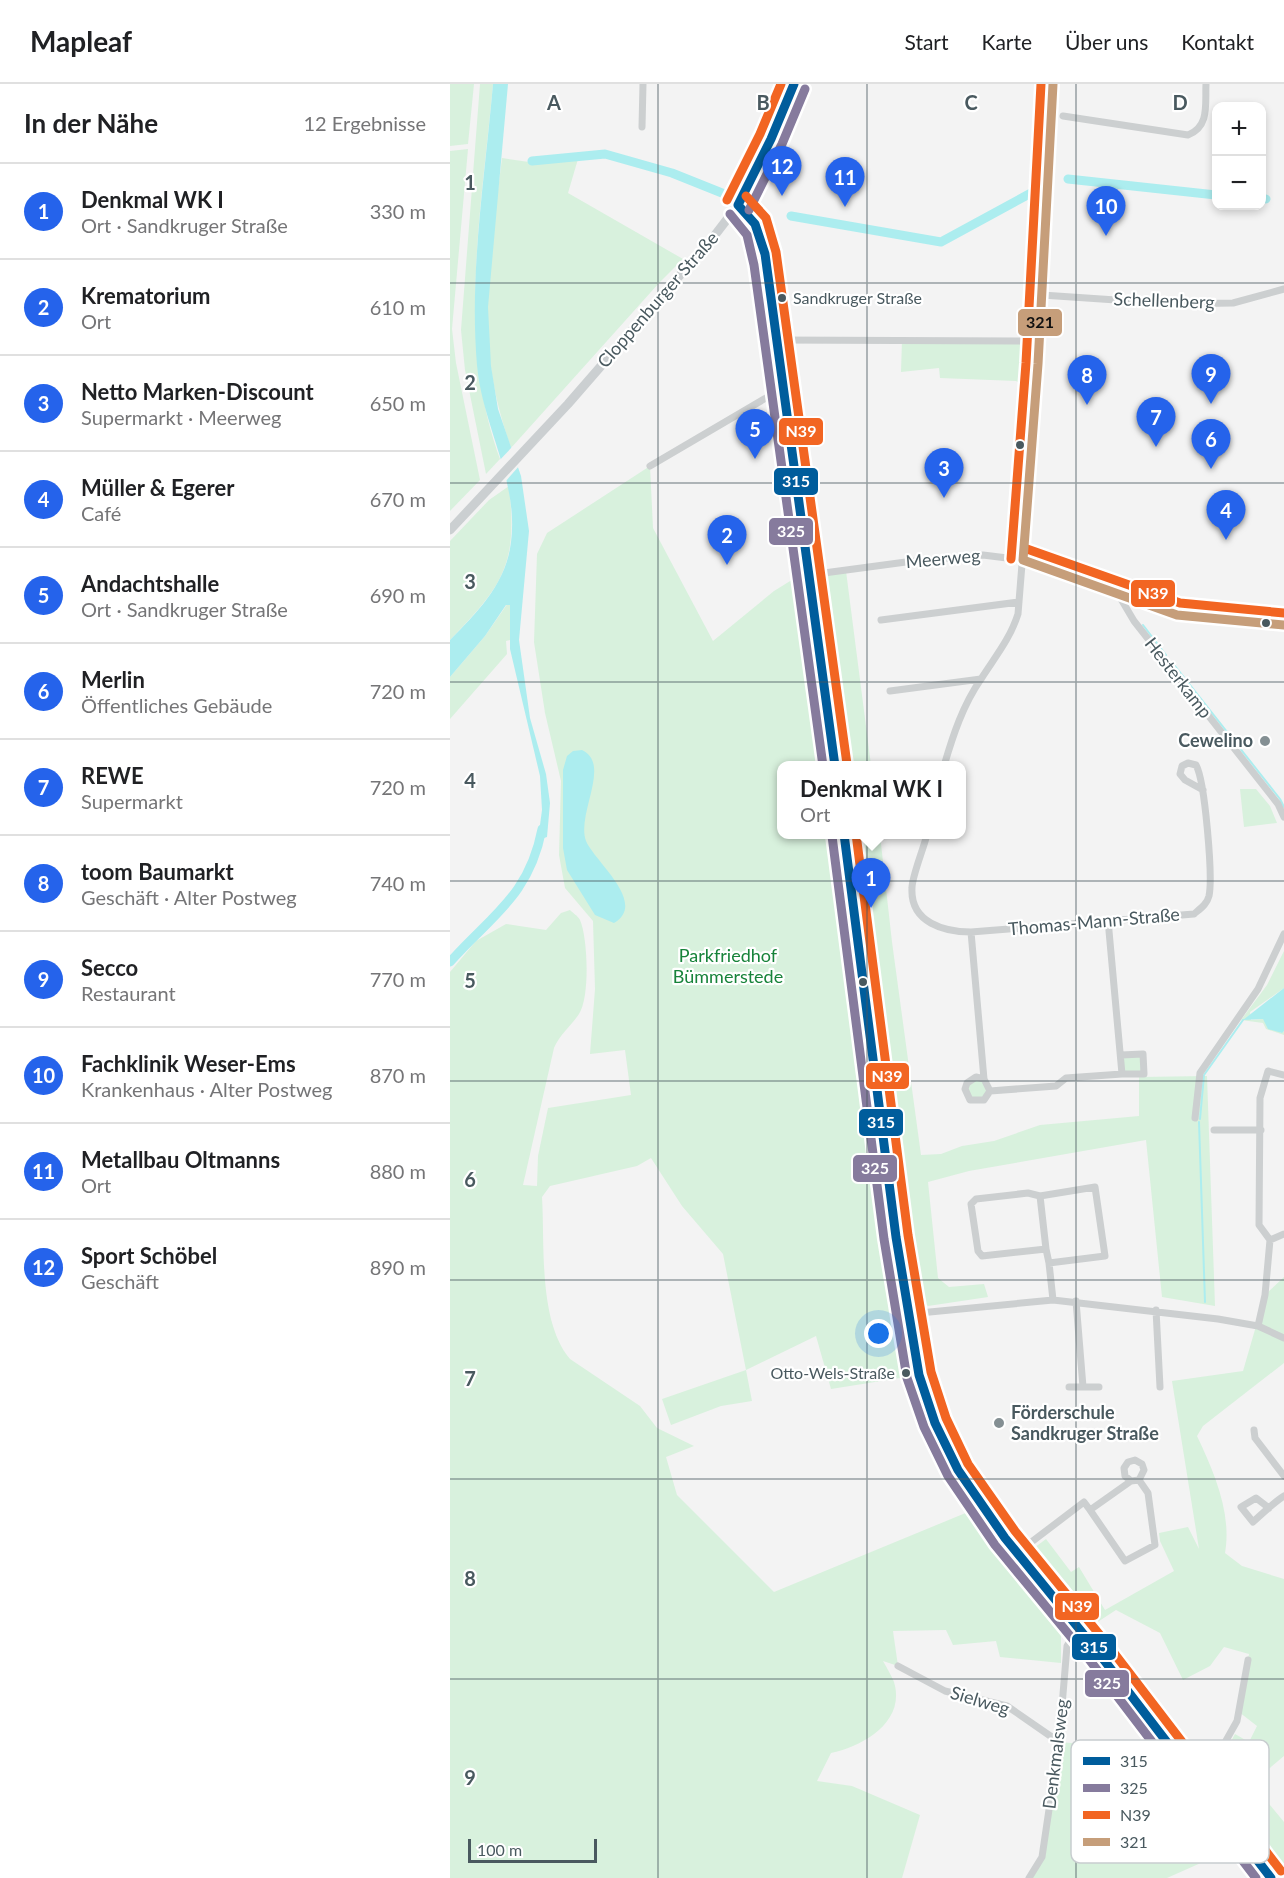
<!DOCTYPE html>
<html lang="de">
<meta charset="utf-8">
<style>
body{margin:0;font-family:Lato,sans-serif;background:#f2f2f2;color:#202124}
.controls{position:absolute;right:18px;top:18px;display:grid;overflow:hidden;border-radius:12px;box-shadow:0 3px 9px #0003}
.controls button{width:54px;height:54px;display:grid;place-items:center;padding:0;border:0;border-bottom:2px solid #e0e0e0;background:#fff;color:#202124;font:30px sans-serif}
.scale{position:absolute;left:18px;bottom:15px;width:129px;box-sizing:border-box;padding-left:6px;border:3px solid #49595f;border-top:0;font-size:16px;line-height:21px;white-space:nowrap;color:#49595f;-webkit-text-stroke:4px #fff;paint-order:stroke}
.you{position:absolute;left:429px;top:1250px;width:21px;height:21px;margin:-15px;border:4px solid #fff;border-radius:50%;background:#1a73e8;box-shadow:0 0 0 9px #1a73e833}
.badge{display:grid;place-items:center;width:39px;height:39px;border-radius:50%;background:#2563eb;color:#fff;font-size:20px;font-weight:700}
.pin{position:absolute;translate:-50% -50px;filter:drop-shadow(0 2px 3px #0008)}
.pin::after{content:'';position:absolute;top:32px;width:21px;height:18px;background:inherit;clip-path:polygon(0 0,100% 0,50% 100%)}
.popup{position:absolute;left:327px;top:677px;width:189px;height:78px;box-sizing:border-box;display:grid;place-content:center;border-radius:12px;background:#fff;filter:drop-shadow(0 2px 4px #0005);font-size:20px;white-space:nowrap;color:#757577}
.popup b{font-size:22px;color:#202124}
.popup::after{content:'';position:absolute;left:50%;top:100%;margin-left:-12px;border:12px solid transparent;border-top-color:#fff}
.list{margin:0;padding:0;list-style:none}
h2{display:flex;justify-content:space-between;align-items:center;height:78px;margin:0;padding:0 24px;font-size:26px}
h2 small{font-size:20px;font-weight:400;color:#757577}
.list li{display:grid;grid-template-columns:39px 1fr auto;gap:18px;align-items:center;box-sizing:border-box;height:96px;padding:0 24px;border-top:2px solid #e0e0e0}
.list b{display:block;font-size:22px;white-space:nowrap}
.list p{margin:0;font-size:20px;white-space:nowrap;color:#757577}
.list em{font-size:20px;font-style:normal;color:#757577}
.map{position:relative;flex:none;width:834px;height:1794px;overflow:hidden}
header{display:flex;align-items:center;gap:36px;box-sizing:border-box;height:84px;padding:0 30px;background:#fff;border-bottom:2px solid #e0e0e0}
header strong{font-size:28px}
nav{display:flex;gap:33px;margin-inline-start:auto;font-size:21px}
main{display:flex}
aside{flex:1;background:#fff}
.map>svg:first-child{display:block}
</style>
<header>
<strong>Mapleaf</strong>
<nav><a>Start</a><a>Karte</a><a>Über uns</a><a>Kontakt</a></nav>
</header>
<main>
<aside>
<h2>In der Nähe<small>12 Ergebnisse</small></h2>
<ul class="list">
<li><span class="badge">1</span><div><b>Denkmal WK I</b><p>Ort · Sandkruger Straße</p></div><em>330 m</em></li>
<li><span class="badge">2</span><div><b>Krematorium</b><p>Ort</p></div><em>610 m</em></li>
<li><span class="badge">3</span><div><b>Netto Marken-Discount</b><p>Supermarkt · Meerweg</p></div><em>650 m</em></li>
<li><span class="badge">4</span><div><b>Müller &amp; Egerer</b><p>Café</p></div><em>670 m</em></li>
<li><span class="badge">5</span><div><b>Andachtshalle</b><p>Ort · Sandkruger Straße</p></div><em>690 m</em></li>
<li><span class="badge">6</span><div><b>Merlin</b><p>Öffentliches Gebäude</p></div><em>720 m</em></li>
<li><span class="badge">7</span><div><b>REWE</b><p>Supermarkt</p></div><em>720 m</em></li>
<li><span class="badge">8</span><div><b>toom Baumarkt</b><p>Geschäft · Alter Postweg</p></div><em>740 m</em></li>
<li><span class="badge">9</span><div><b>Secco</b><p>Restaurant</p></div><em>770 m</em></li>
<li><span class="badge">10</span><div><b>Fachklinik Weser-Ems</b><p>Krankenhaus · Alter Postweg</p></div><em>870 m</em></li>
<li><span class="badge">11</span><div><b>Metallbau Oltmanns</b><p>Ort</p></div><em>880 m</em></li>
<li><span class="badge">12</span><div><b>Sport Schöbel</b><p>Geschäft</p></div><em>890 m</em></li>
</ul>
</aside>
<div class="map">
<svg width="834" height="1794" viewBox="0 0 834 1794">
<rect width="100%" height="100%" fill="#f3f3f3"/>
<!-- green -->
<path fill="#d8f1dd" d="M0 0H24L18 60 0 62Z
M30 0H43C32 125 6 254 50 375L36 390 15 286 11 246Z
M18 65 2 245 6 279 30 396 0 427V67Z
M52 74 86 79 128 75 118 109 233 175 209 199 61 364C52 338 45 312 41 284 31 216 44 142 52 74Z
M452 256 589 257 586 309 566 297 490 294 489 284 451 288Z
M200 382 203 444 263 557 324 507 345 494 396 487 421 681 331 682V750L430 751 442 858 471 1071 491 1070 512 1062 544 1057 590 1041 689 1032V993L757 992 765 1222 712 1213 696 1056 519 1087 478 1098 488 1194 499 1203 534 1200 538 1213 478 1222 467 1213 410 865 469 1291 381 1305 366 1252 296 1286 302 1317 271 1322 221 1341 212 1315 296 1286 273 1170 232 1122 201 1074 187 1082 100 1102 92 1113C95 1161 88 1237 120 1275L190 1322 207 1344 244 1362 216 1373 227 1411 324 1508 518 1428 611 1549V1579L550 1573 546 1557 503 1561 496 1546 443 1547 448 1582 433 1577C437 1584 441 1591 444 1598 456 1638 413 1662 381 1669L367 1697 402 1702 470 1731 452 1794H0V888L26 857 56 840 96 846 111 829 120 826C123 829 128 832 130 836 138 854 140 914 129 930 121 942 110 950 104 964L73 1101 87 1102 88 1072 98 1024 181 1011 175 966 140 970 145 905 143 837 115 804 109 771 111 697 95 629 84 558 87 470 97 449Z
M59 402C68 481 53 501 0 556V457L39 416Z
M58 519 60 521V556L56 557 57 570 0 635V593L35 552Z
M790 705H806L820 722 827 739 794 743Z
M834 867V904L800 928 801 936 813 935 831 949 834 947V951L816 945 813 939 791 936 817 901Z
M693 970 694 990H672L671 971Z
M534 995 539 1011 520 1016 517 999Z
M834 1193V1279L753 1342 747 1352C764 1388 782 1429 775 1469L792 1482 834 1495V1672L802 1699 834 1738V1794L759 1698 785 1650 799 1658 807 1642 789 1628 799 1570 774 1563 760 1582 733 1596 710 1549 666 1526 643 1541 580 1467 596 1455 621 1488 629 1483 655 1526 724 1487 710 1457 709 1449 738 1443 749 1465 722 1297 793 1287 815 1211Z
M609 1658 670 1663 688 1688 715 1668 789 1762 717 1794H579L592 1773Z"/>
<!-- water -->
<path fill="#acedef" d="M43 0H58L38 223 41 282 48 325 71 392 79 447 69 556 80 634 96 690 100 719 97 753 88 756 92 726 90 692 60 565V521H56L35 552 0 593V556C28 527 56 500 61 458 69 396 32 341 27 281 19 188 35 93 43 0Z
M132 666C162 680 126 730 136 757 145 778 198 819 164 839L145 831 117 786 113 764V686L117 672 123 667Z
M834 904V947L832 949 818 945 813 935 793 936Z"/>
<!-- pier -->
<path fill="#f3f3f3" d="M63 362 70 381 55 398 48 378Z"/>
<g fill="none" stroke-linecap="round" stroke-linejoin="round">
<!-- stream -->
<path stroke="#acedef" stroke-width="2" d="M693 541 716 571
M725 582 830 715 834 723
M750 1035 754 991 793 936
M749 1038 755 1218"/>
<!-- canal -->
<path stroke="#acedef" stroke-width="9" d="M82 77 155 70 222 89 277 111
M618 95 766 111
M812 114 816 115
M341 132 491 158 581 109
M0 878C42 831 79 812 92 745"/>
<!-- minor -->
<path stroke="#cccfd0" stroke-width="7" d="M613 32 738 51C760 43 755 19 756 0
M192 43 193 0
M592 211 725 220 783 219 834 205
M327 256 589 257
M200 382 333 304
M359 491 456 478 533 471 573 476 727 531 834 541
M668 510 684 537 828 720 834 733
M431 536 569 518
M440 607 531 595
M494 682C503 651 513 621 531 595 545 573 560 555 568 530L588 280 603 0
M477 750C474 764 462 792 462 804 460 839 495 848 521 848L744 830C751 824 757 820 759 812 763 793 755 697 746 681L738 679 732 682 730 690 735 696 753 706
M658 836 672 990H694L693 970 671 971
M521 848 534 995 540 1007 534 1016H520L515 1005 517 999 526 993 534 995
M540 1007 606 1002 616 994 672 990
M745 1034 750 989 808 905 834 850
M764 1046H811
M590 1112 596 1165
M820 1156 834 1150
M599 1179 596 1165 532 1172 528 1167 521 1120 526 1115 578 1109 590 1112 645 1103 655 1172 599 1179 603 1216
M626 1217 633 1303
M706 1226 710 1303
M459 1230 603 1216 768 1235 808 1242 834 1254
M808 1242 815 1211 820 1156 809 1141 810 1014 818 987 834 991
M619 1303H649
M804 1346 805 1354 834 1392
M681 1397 675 1392 674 1384 678 1378 685 1376 692 1380 694 1386 689 1396
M819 1424 806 1414 791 1423 803 1438C813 1429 823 1419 834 1412
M567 1469 634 1418 640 1426 681 1397 689 1396 698 1409 705 1461 675 1477 640 1426
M448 1582 495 1607 557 1622 609 1658
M748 1701 755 1694 787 1637 798 1576
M579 1794 592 1773 609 1658 617 1562 620 1557 633 1550"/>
<!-- tertiary -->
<path stroke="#cccfd0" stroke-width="8" d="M288 121C309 136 312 155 316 179L385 682
M394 750 446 1153 469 1291 485 1339 508 1386 555 1454 644 1563 821 1794"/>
<!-- secondary -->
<path stroke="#cbcfd1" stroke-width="9" d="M0 446 118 320 265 151 288 121 321 55 344 0"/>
<defs>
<path id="bus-1" d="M288 121 305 140 315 170 385 682
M288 121 321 55 344 0
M394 750 446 1153 469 1291 485 1339 508 1386 555 1454 644 1563 821 1794"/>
<path id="bus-2" d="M299 126 332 60 355 5
M280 130 297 151 304 181 373 682
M382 752 434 1155 457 1294 474 1343 498 1392 545 1461 635 1570 806 1794"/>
<path id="bus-3" d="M296 112 316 134 326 168 397 680
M277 116 310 50 331 0
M577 465 730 519 834 529
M561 475 576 279 591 0
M406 750 458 1151 481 1288 496 1334 518 1380 565 1447 654 1556 831 1787"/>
<path id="bus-4" d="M573 476 588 280 603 0
M573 476 727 531 834 541"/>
</defs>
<!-- bus-1 casing -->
<use href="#bus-1" stroke="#fff" stroke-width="14"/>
<!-- bus-2 casing -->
<use href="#bus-2" stroke="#fff" stroke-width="14"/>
<!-- bus-3 casing -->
<use href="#bus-3" stroke="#fff" stroke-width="14"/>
<!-- bus-4 casing -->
<use href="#bus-4" stroke="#fff" stroke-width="14"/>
<!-- bus-1 -->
<use href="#bus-1" stroke="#005d9c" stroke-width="9"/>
<!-- bus-2 -->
<use href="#bus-2" stroke="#867b9d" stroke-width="9"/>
<!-- bus-3 -->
<use href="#bus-3" stroke="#f26522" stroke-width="9"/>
<!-- bus-4 -->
<use href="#bus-4" stroke="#c69e7a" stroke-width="9"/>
</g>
<!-- grid -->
<path fill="none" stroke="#49595f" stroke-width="1.5" stroke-opacity="0.55" d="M208 0V1794M417 0V1794M626 0V1794M0 199H834M0 399H834M0 598H834M0 797H834M0 997H834M0 1196H834M0 1395H834M0 1595H834"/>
<!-- markers -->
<g fill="#49595f" stroke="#fff" stroke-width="2">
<circle cx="332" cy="214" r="5"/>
<circle cx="570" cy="361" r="5"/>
<circle cx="816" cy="539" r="5"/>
<circle cx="413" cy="898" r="5"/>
<circle cx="456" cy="1289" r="5"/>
</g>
<g fill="#848f93" stroke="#fff" stroke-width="2">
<circle cx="815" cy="657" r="6"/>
<circle cx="549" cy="1339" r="6"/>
</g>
<g text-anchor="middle" stroke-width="4.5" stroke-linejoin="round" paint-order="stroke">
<!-- bus labels -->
<g font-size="16" fill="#49595f" stroke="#fff" text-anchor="start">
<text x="343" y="220">Sandkruger Straße</text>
<text x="445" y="1295" text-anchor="end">Otto-Wels-Straße</text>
</g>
<!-- street labels -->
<g font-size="18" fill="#49595f" stroke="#fff">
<text transform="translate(208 216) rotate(-49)" y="6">Cloppenburger Straße</text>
<text transform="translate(714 217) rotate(2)" y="6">Schellenberg</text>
<text transform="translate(493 475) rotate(-5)" y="6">Meerweg</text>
<text transform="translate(728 594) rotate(52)" y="6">Hesterkamp</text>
<text transform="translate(644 838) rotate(-5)" y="6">Thomas-Mann-Straße</text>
<text transform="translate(530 1617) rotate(17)" y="6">Sielweg</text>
<text transform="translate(606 1670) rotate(-83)" y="6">Denkmalsweg</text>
</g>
<!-- poi labels -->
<g font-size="18" font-weight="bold" fill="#49595f" stroke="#fff" text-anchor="end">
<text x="803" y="663">Cewelino</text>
<text x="561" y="1335" text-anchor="start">Förderschule<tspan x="561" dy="21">Sandkruger Straße</tspan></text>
</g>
<!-- park labels -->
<g font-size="18" fill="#17833a" stroke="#fff">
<text x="278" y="878">Parkfriedhof<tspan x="278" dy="21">Bümmerstede</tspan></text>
</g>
</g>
<!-- legend -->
<rect x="621" y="1656" width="198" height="123" rx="9" fill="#fff" stroke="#c8cdcf" stroke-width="1.5"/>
<rect x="633" y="1673" width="27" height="8" fill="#005d9c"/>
<rect x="633" y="1700" width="27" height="8" fill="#867b9d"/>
<rect x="633" y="1727" width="27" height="8" fill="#f26522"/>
<rect x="633" y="1754" width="27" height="8" fill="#c69e7a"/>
<g font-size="16" fill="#49595f">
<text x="670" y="1683">315</text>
<text x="670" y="1710">325</text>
<text x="670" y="1737">N39</text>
<text x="670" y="1764">321</text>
</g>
<g font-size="20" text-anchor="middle" font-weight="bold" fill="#49595f" stroke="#fff" stroke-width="4.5" stroke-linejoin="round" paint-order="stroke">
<text x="104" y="26">A</text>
<text x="313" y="26">B</text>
<text x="521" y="26">C</text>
<text x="730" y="26">D</text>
<text x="20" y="106">1</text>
<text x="20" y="306">2</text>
<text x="20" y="505">3</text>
<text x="20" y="704">4</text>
<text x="20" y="904">5</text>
<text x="20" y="1103">6</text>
<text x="20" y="1302">7</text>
<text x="20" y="1502">8</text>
<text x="20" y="1701">9</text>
</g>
<g stroke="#fff" stroke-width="2">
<rect x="567" y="224" width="46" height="29" rx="6" fill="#c69e7a"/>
<rect x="328" y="333" width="46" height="29" rx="6" fill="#f26522"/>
<rect x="323" y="383" width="46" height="29" rx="6" fill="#005d9c"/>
<rect x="318" y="433" width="46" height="29" rx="6" fill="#867b9d"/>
<rect x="680" y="495" width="46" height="29" rx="6" fill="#f26522"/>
<rect x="415" y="978" width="45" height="28" rx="6" fill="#f26522"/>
<rect x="408" y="1024" width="46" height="29" rx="6" fill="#005d9c"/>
<rect x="402" y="1070" width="46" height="29" rx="6" fill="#867b9d"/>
<rect x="604" y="1508" width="46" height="29" rx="6" fill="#f26522"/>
<rect x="621" y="1549" width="46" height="28" rx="6" fill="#005d9c"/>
<rect x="634" y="1585" width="46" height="29" rx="6" fill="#867b9d"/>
</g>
<g font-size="16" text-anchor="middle" font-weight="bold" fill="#fff">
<text x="351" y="353">N39</text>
<text x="346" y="403">315</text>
<text x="341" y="453">325</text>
<text x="703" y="515">N39</text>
<text x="437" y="998">N39</text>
<text x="431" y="1044">315</text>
<text x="425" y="1090">325</text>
<text x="627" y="1528">N39</text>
<text x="644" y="1569">315</text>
<text x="657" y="1605">325</text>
</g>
<g font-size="16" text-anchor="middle" font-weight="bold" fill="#111">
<text x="590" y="244">321</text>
</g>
</svg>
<div class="controls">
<button>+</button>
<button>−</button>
</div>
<div class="scale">100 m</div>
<div class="you"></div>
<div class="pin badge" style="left:421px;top:824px">1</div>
<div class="popup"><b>Denkmal WK I</b>Ort</div>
<div class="pin badge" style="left:277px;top:481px">2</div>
<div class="pin badge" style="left:494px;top:414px">3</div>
<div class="pin badge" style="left:776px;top:456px">4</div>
<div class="pin badge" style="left:305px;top:375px">5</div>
<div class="pin badge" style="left:761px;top:385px">6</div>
<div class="pin badge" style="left:706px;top:363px">7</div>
<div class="pin badge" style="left:637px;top:321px">8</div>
<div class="pin badge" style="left:761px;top:320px">9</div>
<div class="pin badge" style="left:656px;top:152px">10</div>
<div class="pin badge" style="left:395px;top:123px">11</div>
<div class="pin badge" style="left:332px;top:112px">12</div>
</div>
</main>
